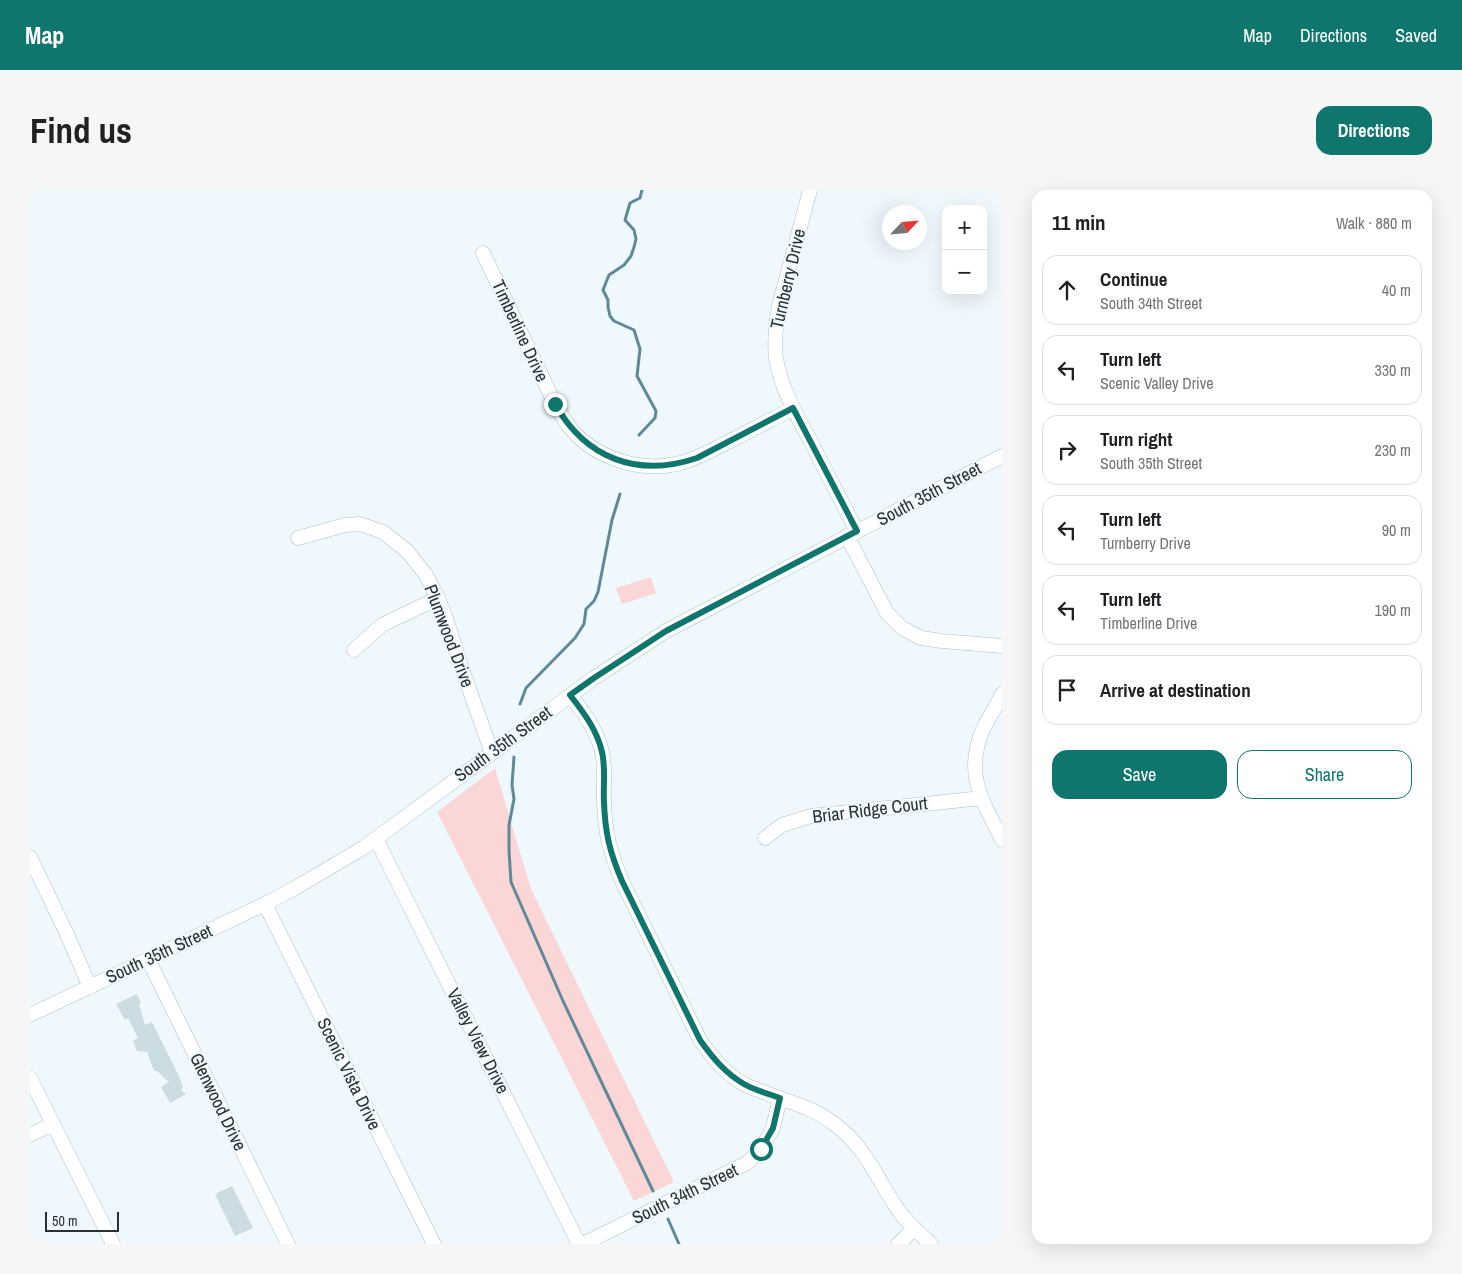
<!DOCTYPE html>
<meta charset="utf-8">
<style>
body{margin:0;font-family:"Archivo Narrow",sans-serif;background:#f6f6f6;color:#202124}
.controls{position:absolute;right:15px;top:15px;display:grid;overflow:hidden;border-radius:10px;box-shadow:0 5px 20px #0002}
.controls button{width:45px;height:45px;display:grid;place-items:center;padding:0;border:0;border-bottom:1px solid #e0e0e0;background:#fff;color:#202124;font:25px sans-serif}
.compass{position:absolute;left:852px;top:15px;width:45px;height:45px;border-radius:50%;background:#fff;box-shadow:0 5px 20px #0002;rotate:64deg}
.scale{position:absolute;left:15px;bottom:12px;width:74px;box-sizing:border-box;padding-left:5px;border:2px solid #2a3033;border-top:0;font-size:14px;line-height:18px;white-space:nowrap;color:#2a3033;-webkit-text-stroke:4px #eff9fd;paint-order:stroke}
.stop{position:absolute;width:15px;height:15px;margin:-11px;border:4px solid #0f766e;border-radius:50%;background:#fff}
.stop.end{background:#0f766e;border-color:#fff;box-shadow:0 1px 5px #0008}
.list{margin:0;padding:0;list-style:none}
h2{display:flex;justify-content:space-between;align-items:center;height:65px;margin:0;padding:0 20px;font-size:21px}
h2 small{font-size:16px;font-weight:400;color:#757577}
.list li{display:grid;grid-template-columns:32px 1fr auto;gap:15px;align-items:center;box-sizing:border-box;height:70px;margin:0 10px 10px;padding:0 10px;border:1px solid #e0e0e0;border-radius:15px}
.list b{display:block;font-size:19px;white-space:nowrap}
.list p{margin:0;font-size:16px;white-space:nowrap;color:#757577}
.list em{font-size:16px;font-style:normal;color:#757577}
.actions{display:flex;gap:10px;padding:15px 20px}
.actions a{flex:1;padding:11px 0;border:1px solid #0f766e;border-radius:15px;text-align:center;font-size:18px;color:#0f766e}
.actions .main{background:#0f766e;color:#fff}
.icon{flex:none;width:28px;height:28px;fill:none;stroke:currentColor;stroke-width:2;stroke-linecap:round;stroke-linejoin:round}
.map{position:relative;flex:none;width:972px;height:1054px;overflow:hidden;border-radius:15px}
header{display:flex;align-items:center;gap:30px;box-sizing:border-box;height:70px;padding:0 25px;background:#0f766e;color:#fff}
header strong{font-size:24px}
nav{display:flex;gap:28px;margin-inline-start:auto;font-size:18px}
.intro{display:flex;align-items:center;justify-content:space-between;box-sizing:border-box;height:120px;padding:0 30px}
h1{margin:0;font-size:35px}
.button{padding:12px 22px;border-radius:15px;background:#0f766e;color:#fff;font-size:18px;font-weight:700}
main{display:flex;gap:30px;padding:0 30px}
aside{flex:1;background:#fff;border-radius:15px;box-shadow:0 5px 20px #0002}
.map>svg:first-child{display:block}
</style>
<header>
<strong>Map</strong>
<nav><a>Map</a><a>Directions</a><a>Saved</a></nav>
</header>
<div class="intro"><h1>Find us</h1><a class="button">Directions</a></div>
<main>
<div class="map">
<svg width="972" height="1054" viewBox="0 0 972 1054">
<rect width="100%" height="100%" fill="#eff9fd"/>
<!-- green -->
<path fill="#fad7d6" d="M621 387 626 403 592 414 586 398Z
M465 578 501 699 644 992 604 1011 407 622Z"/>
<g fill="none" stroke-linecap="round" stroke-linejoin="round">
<!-- stream -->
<path stroke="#608998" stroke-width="3" d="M609 245 625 228 626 221 607 186 610 159 604 140 584 131 580 126 578 117V110L573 100 579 85 594 75 601 66 604 57 606 49 604 40 595 30 600 13 610 8 612 0
M490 514 496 498 545 448 554 434 556 419 564 411 568 402 582 330 590 304
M484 567 482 595 484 609 479 635V661L481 692 533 811 623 1001
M638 1029 649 1054"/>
</g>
<!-- building -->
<path fill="#cbdce3" d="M107 804 111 813 109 814 115 835 122 832 149 886 153 897 151 900 156 904 140 913 131 897 139 892 127 881H124L117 862 107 861 103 851 108 848 98 828 95 830 86 814Z
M202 996 223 1038 205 1046 185 1004Z"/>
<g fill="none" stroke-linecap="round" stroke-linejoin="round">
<defs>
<path id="minor" d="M780 0 749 116C746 133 744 151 746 169 751 198 766 224 780 250 795 280 811 311 827 341
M453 63 525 214C530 223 535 232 542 240 568 270 615 284 654 272 671 267 686 258 702 250 723 239 743 229 763 218
M817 346 857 423 872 438 891 448 912 451 972 456
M268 348 315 335 330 334 353 342 377 361 396 385 408 408 415 425 432 479 462 563
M324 460 352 435 408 408
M972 504C967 516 959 527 953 539 934 584 952 610 972 650
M540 505C554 523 567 540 572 562 576 579 573 596 574 612 575 643 580 663 592 691L670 850C682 867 696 885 716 895 745 909 777 913 803 933 837 957 848 992 871 1024 880 1035 890 1044 901 1054
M735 648 752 635 781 626 952 608
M346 649 549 1054
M0 667 36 742 60 797
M235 714 404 1054
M118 769 258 1054
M0 825 235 714 265 698 333 658 564 488 636 441 972 266
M0 888 83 1054
M0 945 23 934
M553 1054 717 973 731 959 743 938 750 908
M868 1054 884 1039"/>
</defs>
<!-- minor casing -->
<use href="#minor" stroke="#aebfc5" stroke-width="15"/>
<!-- minor -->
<use href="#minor" stroke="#fff" stroke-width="14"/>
</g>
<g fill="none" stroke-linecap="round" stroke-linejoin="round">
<!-- route -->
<path stroke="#0f766e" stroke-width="6" d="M525 214C556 269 608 288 667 268L763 218 827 341 636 441 564 488 540 505C554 523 567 540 572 562 576 579 573 596 574 612 575 643 580 663 592 691L670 850C682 867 695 883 714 894 724 900 739 904 750 908L743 938 731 959"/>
</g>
<g text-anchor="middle" stroke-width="4" stroke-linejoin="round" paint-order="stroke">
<!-- street labels -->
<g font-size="18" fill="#2a3033" stroke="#eff9fd">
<text transform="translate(758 89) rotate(-77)" y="6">Turnberry Drive</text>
<text transform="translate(490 141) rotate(65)" y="6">Timberline Drive</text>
<text transform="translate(899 304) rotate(-28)" y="6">South 35th Street</text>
<text transform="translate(419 446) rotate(69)" y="6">Plumwood Drive</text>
<text transform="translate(473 554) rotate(-36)" y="6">South 35th Street</text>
<text transform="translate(840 620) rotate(-7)" y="6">Briar Ridge Court</text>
<text transform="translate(129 764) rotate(-25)" y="6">South 35th Street</text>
<text transform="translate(448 851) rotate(63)" y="6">Valley View Drive</text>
<text transform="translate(319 884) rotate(64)" y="6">Scenic Vista Drive</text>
<text transform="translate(188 912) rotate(64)" y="6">Glenwood Drive</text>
<text transform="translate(655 1004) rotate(-26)" y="6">South 34th Street</text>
</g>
</g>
</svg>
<div class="controls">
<button>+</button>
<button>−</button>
</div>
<svg class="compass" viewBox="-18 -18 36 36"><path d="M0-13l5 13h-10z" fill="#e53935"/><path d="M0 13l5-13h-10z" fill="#757577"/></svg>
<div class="scale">50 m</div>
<div class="stop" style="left:731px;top:959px"></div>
<div class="stop end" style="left:525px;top:214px"></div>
</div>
<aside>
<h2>11 min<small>Walk · 880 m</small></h2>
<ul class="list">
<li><svg class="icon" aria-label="ahead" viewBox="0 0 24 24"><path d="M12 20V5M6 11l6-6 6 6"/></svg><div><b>Continue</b><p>South 34th Street</p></div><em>40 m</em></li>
<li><svg class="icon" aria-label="left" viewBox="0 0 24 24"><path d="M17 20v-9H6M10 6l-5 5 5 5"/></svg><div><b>Turn left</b><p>Scenic Valley Drive</p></div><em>330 m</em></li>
<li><svg class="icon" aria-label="right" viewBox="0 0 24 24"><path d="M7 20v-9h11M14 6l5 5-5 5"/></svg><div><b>Turn right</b><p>South 35th Street</p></div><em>230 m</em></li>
<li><svg class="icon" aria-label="left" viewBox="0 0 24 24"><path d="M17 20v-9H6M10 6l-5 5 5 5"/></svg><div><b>Turn left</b><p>Turnberry Drive</p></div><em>90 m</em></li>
<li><svg class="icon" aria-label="left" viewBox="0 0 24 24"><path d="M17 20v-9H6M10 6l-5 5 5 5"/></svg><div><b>Turn left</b><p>Timberline Drive</p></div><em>190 m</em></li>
<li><svg class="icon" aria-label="arrive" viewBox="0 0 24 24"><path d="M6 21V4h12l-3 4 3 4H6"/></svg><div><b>Arrive at destination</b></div></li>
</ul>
<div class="actions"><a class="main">Save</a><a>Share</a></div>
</aside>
</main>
